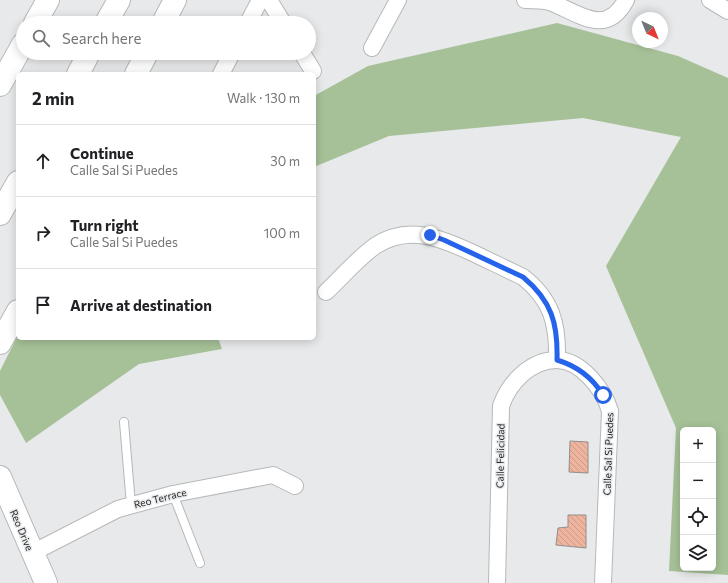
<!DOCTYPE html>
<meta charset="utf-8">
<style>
body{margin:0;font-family:Commissioner,sans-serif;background:#f6f6f6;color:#202124}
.controls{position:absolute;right:12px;bottom:12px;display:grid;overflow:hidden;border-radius:6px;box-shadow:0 2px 10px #0003}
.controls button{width:36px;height:36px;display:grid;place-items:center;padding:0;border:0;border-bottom:1px solid #e0e0e0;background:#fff;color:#202124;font:20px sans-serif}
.compass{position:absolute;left:632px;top:12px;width:36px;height:36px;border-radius:50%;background:#fff;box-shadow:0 2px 10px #0003;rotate:137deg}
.stop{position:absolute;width:12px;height:12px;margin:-9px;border:3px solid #2563eb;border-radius:50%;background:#fff}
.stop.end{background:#2563eb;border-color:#fff;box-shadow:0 1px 4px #0008}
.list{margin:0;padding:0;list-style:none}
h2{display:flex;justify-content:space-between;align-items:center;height:52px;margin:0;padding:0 16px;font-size:17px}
h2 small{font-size:13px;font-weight:400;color:#757577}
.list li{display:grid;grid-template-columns:26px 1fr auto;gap:12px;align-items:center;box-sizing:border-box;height:72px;padding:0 16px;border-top:1px solid #e0e0e0}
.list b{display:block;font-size:15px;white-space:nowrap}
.list p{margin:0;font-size:13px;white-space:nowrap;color:#757577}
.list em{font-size:13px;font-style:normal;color:#757577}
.icon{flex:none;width:22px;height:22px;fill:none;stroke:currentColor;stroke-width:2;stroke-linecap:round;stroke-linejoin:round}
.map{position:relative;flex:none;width:728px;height:583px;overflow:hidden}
.search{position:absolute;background:#fff;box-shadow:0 2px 10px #0003;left:16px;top:16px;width:300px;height:44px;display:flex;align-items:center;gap:10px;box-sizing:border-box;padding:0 14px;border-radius:22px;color:#757577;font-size:15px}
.panel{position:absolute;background:#fff;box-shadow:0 2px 10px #0003;left:16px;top:72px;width:300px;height:268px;border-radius:6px}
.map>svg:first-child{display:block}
</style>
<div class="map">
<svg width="728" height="583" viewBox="0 0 728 583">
<defs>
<pattern id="building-back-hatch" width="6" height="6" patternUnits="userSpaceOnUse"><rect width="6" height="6" fill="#eeb49e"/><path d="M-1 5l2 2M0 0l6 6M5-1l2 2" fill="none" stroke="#cc9b88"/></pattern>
</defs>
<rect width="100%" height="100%" fill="#e7e9eb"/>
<!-- green -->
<path fill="#a6c197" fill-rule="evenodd" d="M557 23 678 56 728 78V575L669 571 676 428 606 266 681 137 583 118 389 136 314 167V96L368 66ZM683 430H713V568H683Z
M18 335V338H218L222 349 139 364 26 443 0 395V371Z"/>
<!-- building -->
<path fill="url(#building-back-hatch)" stroke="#918e8d" d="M570 441 588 442V473L569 472Z
M568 515H586V548L556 545 558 528 568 527Z"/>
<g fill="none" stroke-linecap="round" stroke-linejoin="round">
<defs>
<path id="service" d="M124 422 131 505
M173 494 200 563"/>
<path id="minor" d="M269 0 283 23
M525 0C533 0 543 0 550 2 579 13 606 38 626 0
M710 0 728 11
M248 23 260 0
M372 48 398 0
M302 53 313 71
M221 74 232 53
M326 292C342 277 357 259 375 246 408 224 441 238 473 253 490 261 506 269 523 277 552 300 558 324 557 360
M32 553 118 509 173 494 273 475 295 486
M497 583 501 406C509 383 530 360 557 360 581 360 604 390 610 411L603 583"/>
<path id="secondary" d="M163 23 175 0
M136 74 147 53
M0 343 18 311
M0 477 46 583"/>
<path id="motorway" d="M35 23 48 0
M106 23 119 0
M78 74 89 53
M0 85 23 44
M0 214 18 182"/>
</defs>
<!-- service casing -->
<use href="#service" stroke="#b6b8b9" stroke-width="10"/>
<!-- minor casing -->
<use href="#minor" stroke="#b6b8b9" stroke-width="18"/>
<!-- secondary casing -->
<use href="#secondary" stroke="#b6b8b9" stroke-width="24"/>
<!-- motorway casing -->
<use href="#motorway" stroke="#b6b8b9" stroke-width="24"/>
<!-- service -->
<use href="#service" stroke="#fff" stroke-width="8"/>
<!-- minor -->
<use href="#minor" stroke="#fff" stroke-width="16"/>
<!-- secondary -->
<use href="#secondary" stroke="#fff" stroke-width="22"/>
<!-- motorway -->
<use href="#motorway" stroke="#fff" stroke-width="22"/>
</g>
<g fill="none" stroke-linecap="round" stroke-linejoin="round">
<!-- route -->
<path stroke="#2563eb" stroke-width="5" d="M430 235 444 240 523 277C552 301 558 324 557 360 577 366 592 377 603 395"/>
</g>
<g text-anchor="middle" stroke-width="3" stroke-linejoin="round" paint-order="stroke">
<!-- street labels -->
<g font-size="10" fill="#272728" stroke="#e7e9eb">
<text transform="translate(608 454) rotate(-88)" y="4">Calle Sal Si Puedes</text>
<text transform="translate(500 456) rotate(-89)" y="4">Calle Felicidad</text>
<text transform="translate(160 498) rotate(-14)" y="4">Reo Terrace</text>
<text transform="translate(22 530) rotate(67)" y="4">Reo Drive</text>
</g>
</g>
</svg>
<div class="controls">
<button>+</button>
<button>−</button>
<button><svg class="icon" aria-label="locate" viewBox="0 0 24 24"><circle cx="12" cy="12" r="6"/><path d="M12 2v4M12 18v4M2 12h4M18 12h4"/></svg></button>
<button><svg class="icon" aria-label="layers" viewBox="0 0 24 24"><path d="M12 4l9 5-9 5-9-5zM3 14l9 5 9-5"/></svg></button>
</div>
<svg class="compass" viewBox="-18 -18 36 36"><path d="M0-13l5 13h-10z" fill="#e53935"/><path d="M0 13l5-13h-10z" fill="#757577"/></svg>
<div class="stop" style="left:603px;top:395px"></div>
<div class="stop end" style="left:430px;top:235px"></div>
<div class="search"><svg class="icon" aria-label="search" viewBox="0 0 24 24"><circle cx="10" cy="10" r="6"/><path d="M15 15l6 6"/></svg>Search here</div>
<section class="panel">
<h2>2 min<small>Walk · 130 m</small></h2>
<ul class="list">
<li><svg class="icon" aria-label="ahead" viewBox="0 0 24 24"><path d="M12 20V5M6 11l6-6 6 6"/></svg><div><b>Continue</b><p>Calle Sal Si Puedes</p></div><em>30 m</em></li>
<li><svg class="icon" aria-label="right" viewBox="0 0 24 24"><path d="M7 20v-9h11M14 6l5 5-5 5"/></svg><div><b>Turn right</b><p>Calle Sal Si Puedes</p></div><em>100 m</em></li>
<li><svg class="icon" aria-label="arrive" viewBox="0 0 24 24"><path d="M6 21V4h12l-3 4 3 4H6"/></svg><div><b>Arrive at destination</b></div></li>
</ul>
</section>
</div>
